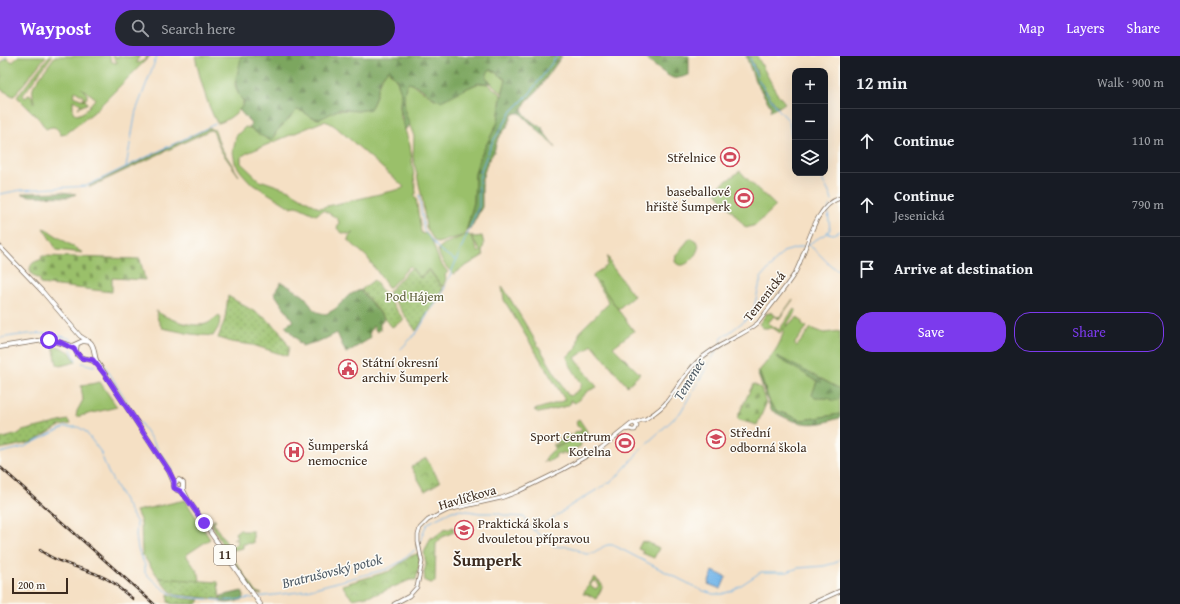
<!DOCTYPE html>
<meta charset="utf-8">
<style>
body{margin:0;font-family:"Gentium Book Plus",serif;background:#242831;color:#f1f3f6}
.controls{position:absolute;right:12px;top:12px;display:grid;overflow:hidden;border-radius:8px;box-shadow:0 4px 16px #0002}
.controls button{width:36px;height:36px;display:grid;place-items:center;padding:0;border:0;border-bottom:1px solid #363941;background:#171b24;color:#f1f3f6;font:20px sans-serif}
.scale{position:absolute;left:12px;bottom:10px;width:56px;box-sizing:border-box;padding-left:4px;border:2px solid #3b2a1e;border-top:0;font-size:11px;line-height:14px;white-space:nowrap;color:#3b2a1e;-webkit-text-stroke:3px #fdfcf7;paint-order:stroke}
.stop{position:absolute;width:12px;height:12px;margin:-9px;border:3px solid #7c3aed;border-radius:50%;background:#fff}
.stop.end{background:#7c3aed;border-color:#fff;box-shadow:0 1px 4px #0008}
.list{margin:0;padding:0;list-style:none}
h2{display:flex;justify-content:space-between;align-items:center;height:52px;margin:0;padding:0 16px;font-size:17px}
h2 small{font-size:13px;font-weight:400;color:#9ea1a6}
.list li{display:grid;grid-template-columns:26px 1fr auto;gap:12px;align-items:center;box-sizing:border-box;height:64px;padding:0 16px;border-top:1px solid #363941}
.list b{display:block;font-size:15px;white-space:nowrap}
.list p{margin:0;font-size:13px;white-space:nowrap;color:#9ea1a6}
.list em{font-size:13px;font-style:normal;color:#9ea1a6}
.actions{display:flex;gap:8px;padding:12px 16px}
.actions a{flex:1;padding:9px 0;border:1px solid #7c3aed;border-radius:16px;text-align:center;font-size:14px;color:#7c3aed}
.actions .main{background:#7c3aed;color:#fff}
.icon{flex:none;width:22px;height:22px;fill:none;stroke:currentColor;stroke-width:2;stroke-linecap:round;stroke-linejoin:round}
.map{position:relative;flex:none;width:840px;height:548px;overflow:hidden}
header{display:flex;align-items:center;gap:24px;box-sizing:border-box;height:56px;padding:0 20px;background:#7c3aed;color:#fff}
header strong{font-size:19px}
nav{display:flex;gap:22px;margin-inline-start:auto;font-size:14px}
.search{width:280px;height:36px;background:#242831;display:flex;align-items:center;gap:10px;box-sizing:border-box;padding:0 14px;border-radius:22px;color:#9ea1a6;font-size:15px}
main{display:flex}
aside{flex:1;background:#171b24}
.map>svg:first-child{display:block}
</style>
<header>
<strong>Waypost</strong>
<div class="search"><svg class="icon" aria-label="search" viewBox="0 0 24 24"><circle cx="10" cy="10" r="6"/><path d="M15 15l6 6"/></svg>Search here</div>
<nav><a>Map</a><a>Layers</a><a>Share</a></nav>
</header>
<main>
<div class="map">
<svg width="840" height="548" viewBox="0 0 840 548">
<defs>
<pattern id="forest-firs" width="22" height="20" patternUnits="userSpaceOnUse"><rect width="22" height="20" fill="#7ba65f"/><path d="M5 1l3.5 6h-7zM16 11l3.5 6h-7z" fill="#66874e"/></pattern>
<pattern id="cemetery-stones" width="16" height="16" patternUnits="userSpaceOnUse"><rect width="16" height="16" fill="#9ac06b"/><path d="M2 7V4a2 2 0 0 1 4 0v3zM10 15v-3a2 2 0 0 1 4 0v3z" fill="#7f9c57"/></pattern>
<pattern id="park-crowns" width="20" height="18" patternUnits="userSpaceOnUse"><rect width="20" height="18" fill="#9ac06b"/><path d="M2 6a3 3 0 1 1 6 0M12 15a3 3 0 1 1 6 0" fill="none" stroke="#7f9c57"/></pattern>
<pattern id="garden-dots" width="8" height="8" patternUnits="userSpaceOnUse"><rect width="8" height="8" fill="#9ac06b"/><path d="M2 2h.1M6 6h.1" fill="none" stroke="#7f9c57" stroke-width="1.8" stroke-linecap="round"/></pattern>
</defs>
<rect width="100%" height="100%" fill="#fdfcf7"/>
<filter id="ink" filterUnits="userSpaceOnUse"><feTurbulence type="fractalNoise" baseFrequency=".025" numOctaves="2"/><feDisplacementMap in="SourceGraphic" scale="8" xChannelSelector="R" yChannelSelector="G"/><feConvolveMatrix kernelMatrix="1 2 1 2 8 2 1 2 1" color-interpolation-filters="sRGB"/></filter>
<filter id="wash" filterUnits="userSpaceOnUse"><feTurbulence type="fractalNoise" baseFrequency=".012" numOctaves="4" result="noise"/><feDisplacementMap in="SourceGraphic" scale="16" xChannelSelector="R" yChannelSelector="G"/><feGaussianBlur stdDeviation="0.9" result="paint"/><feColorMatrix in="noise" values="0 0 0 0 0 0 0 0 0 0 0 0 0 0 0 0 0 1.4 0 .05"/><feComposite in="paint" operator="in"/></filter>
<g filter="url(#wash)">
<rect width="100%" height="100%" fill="#f5e0c4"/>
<!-- grass -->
<path fill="#9ac06b" stroke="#6a7544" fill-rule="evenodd" d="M18 0H46L14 40H13L0 33V22L2 20 0 18V9L6 2 13 6Z
M49 0H52L23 39 25 42 30 38 33 42V48L34 47C34 41 31 35 34 29L55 0H109L112 6 117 7V6L112 0H116L117 2 118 0 128 1 140 0 136 6 138 7 145 4 147 0H150L94 56 66 78 61 79C57 71 54 69 46 73L39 63 17 41ZM81 32 93 40 95 43 84 56 77 59 73 56V44L81 48 78 52 88 47 86 45 73 40 75 35 83 40 84 44 87 42V38Z
M195 0H241C241 5 240 11 239 16 238 20 235 24 235 28 235 36 244 43 243 47 243 54 223 68 217 67 206 47 200 22 195 0Z
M749 0H757L776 36 785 47 779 51 775 48 757 23 756 14Z
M490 13 496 16 506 24 502 37 486 23V19Z
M388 14 396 23 401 35 400 50 401 62 410 89 416 136V138L414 139 416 142 421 176 423 178 426 177 432 185 440 207 448 216 445 219 446 223 443 231C437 225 434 219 429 213L420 221 410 210 390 231H388L367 201 348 184 349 180 353 177C347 179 341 178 337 172L339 166 337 162 323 154 316 159 297 150 290 151 282 146 251 127 241 116 235 107 233 96 236 80 245 71C251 71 262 81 270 84L275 81 276 76 297 54 304 56 311 61 319 63 338 54 358 55 370 53C380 38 374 28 388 14ZM324 65 330 67 336 71 404 131 401 133 319 152 289 134 263 125 261 126 241 107V101L247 97Z
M408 27 412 28 436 44 480 27 488 28 501 38 498 66 479 103 475 118 474 146 465 179 438 187 435 186 426 171 422 142 413 101 414 80 405 58 404 35 406 29Z
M209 72 215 74 220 90 239 120 221 95 213 75 210 74 92 130H89Z
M740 115C751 128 764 138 776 150L756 169 746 172 714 134Z
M43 172 46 173 83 197 57 194Z
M468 178 472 182 478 196 480 195 471 179 475 181 482 180 484 188 482 196 484 199 453 218C446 211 439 203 438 193L444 188Z
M690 182C692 183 696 184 698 187 702 193 685 218 675 206L676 199Z
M608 200 611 209 634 240 618 253 598 225 619 255 634 275 613 291 640 318 627 330 592 288 591 290 575 302 597 331 588 335 575 347 570 344 571 347 567 350 539 357 534 354 557 347 565 344 504 244 502 231H503L568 339 570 340 579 334 582 328 570 309 567 301 577 291 579 278 582 273 608 248C608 240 597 229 593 221L594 218 607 210Z
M793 243 792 245 779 263 774 260 768 267 779 274 794 253 796 255 785 271 798 261 802 266V268L807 271 795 287V289L797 290 811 272 824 277 840 275V333L822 323 816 324 817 325 812 339 815 342H829L833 345 840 343V358L802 364 777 355 770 347 759 315C771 300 781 291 784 272L780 277 773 272H763L759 268 767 257 770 258V256L777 261 781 260Z
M156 255C168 263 191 272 206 268 211 266 215 262 219 259L221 263 218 272 213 280 191 278 162 272 158 264Z
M48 289 60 291 70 296 76 306 60 310 57 308 53 290Z
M100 326 117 351 76 361 77 355 83 344 81 330Z
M579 363 587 375 555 392 553 388H555L556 389H557L556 388 558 387V384L566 383V380L571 379V381L574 379V376L582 375 581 372 577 370 576 365Z
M587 376 590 379 587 381 588 383 580 387 581 390 565 398 563 396 561 399 559 397 555 399 556 401 548 406 546 405 544 407C546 394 570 385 580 380H582V379Z
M185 444 210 483 186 499 199 518 200 525 159 522 142 498 141 466 136 455Z
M215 463 216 465 213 467 230 492 238 487 236 483 233 484V483L237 481 235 477 240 473 242 475H253V487L243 488V492L228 495 256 536 262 538H255L224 492 212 469V466Z
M642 485 646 487 647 486 659 492 654 502 642 497 643 495 638 493Z
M594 521 598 524 596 526 593 525 590 530 596 533 599 529 597 528 599 525 603 530 596 543 587 538H583Z"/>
<!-- forest -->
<path fill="url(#forest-firs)" stroke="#5b683e" d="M241 0H562L537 35 526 46 522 53C524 60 535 69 542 71L543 75 556 92 520 57H516L512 59 508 70 498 82 494 96 488 105 482 123V151L471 172 467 173 474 146 475 118 479 103 498 66 501 43 506 24 496 16 490 13 488 16 486 22 492 27H480L476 28 441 45C429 42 421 28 408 27 403 33 403 52 406 59 407 62 409 65 410 68L405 74 400 50 401 36 396 22 388 14C375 25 379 39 370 53L358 55 339 53 324 61 319 63 311 61 304 56 297 54 276 76 273 83 270 84 258 78 249 71 251 67 239 54 243 49 244 46C229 28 239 20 241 0Z
M642 0H689V19C685 20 678 23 673 22 665 19 650 6 642 0Z
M746 0H749L756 14 758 23 775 48 779 51 770 55 771 51 755 25Z
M62 136 76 138 69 141 30 140 22 138 25 137Z
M281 226C285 228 302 238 305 241 313 251 311 256 326 258L335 253 349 239 360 234 384 262 380 268V274L377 276 373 270 369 278 371 282 346 297 337 277 323 284 302 290 301 287 299 288 298 284 285 270 293 265 274 237Z
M777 300 840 333V343L833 345 829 342H815L812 339 817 325 776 301Z
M759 315 770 347 777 355 802 364 840 358V362C834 363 828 366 822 367 802 370 788 364 771 354L757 316Z
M242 535 244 540 243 543C235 546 228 548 220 546L221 540Z"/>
<!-- cemetery -->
<path fill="url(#cemetery-stones)" stroke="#6a7544" d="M43 200 140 203 145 224 112 222V236L40 228V223C31 221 27 213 33 207 36 205 40 204 42 203L41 201Z
M753 328 761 332 766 348 757 369 739 364 737 362Z"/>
<!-- park -->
<path fill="url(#park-crowns)" stroke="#6a7544" d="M426 402 440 426 425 435 411 411Z
M453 471 454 476 442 481 436 488 435 526 431 527 425 525 424 517 426 508 424 497 431 481 433 482 445 473 447 474Z
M419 497 420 505 416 524H410L377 538 353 543 349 539 342 529 390 515 411 500Z"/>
<!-- garden -->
<path fill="url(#garden-dots)" stroke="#6a7544" d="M411 212 420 222 429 214 443 233 436 244 437 245 430 253 416 275 388 236Z
M374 224 404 264 392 271 361 234Z
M228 240 265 262 279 274 289 291 287 300 253 289 231 286 218 282 225 263Z
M68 364 70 368 60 370 33 386 0 393V383L18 378 22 375Z
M159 522 218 526 220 543 176 539 170 535Z
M168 538 181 542 200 544 197 548H172L168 546Z"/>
<!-- water -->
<path fill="#73b5e8" stroke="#577083" d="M713 515 726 521 721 533 708 528Z"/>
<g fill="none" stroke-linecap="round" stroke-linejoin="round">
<!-- stream -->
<path stroke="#73b5e8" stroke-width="1" d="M750 2 758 23 763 31 778 53 789 65 792 82 795 88
M0 7 7 0
M126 111 136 55 157 0
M818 117C822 124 831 138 832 145
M0 138 21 134 86 130 215 68
M419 139 424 175 440 194 456 205
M827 176 830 174 828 155 830 149
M807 189 827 177 834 178 840 175
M808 189C819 194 829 213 840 214
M0 282C27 278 44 274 71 283L72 288
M720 287 722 282 748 262 754 252 761 222 783 196 804 190
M71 293 76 304
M401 293 418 275 429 256 440 243 479 150V127L481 114 492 87 512 55 530 37 557 0
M100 305H102L135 359 158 393
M82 307 93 310 95 309
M0 397 24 391 65 371H78L85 375 100 395 108 416 137 467 136 480 138 493 142 503 145 509V517C155 526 164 535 176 540L225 545 253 542
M162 398 172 414
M534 474 552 463 573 448 615 423 644 390 680 357 718 292
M419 490 424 474 428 467 452 455 461 454 480 457H495L508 460 524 461 531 472 554 490C561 492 567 489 573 492 579 494 583 499 590 498 600 497 601 487 613 489L701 534 713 538H722L732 535 761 516H787L798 512 824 510 835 507 840 503
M257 541 299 536 387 513 402 505 417 492"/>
</g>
</g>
<g filter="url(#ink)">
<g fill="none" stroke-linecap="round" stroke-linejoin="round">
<defs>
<path id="tertiary" d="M644 364C653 358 662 353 668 344 678 331 686 316 698 305 715 288 740 282 758 267 770 250 784 234 795 217 808 194 812 151 840 142
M624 374 630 373 632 374H635L637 370 635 368
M394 548 409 540 417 531 422 506 418 486V479L420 472 428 464 448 454 501 442 517 436 562 414 601 392 631 368 645 363"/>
<path id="secondary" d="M0 191 42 235 80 280 88 285
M811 548 840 535"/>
<path id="primary" d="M77 288 76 294C78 306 89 300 96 307
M0 291 44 284 54 285 72 290 83 285 90 286C96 292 93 299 97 306L169 415 174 427
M183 432V434L188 444 260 548
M177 434 181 433 183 431V427L179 424 175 426 174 430 183 438"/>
</defs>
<!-- tertiary casing -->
<use href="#tertiary" stroke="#7c6a58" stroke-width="4.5"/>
<!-- secondary casing -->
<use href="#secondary" stroke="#7c6a58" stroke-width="5"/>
<!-- primary casing -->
<use href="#primary" stroke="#7c6a58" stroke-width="5.5"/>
<!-- tertiary -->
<use href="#tertiary" stroke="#fff" stroke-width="3"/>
<!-- secondary -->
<use href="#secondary" stroke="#fff" stroke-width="3.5"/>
<!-- primary -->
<use href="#primary" stroke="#fff" stroke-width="4"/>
<defs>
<path id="rail" d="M0 411 154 548
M40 494C63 512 95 512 118 530
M119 532 133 543"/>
</defs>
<!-- rail casing -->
<use href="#rail" stroke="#3b2a1e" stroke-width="2.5"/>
<!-- rail -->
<use href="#rail" stroke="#fdfcf7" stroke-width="1" stroke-dasharray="3" stroke-linecap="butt"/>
</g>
</g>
<g fill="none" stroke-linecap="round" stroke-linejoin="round" filter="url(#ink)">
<!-- route -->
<path stroke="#7c3aed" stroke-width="5" d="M49 284 60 286 74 293 81 302 93 304 106 320 169 415 174 425V432L180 435 188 444 204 467"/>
</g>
<!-- icons -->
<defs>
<symbol id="stadium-ring" viewBox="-11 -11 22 22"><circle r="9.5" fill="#fdfcf7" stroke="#d1495b" stroke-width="1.5"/><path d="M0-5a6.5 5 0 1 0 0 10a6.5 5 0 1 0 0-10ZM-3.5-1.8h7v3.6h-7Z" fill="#d1495b"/></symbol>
<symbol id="civic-ring" viewBox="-11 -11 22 22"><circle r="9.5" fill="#fdfcf7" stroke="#d1495b" stroke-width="1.5"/><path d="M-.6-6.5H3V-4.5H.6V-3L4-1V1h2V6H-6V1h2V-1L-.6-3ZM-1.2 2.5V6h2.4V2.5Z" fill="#d1495b"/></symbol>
<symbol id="university-ring" viewBox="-11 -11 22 22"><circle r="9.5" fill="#fdfcf7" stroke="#d1495b" stroke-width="1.5"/><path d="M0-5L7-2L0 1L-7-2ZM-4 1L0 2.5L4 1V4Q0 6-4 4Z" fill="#d1495b"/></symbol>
<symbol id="hospital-ring" viewBox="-11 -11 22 22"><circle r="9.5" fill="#fdfcf7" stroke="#d1495b" stroke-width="1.5"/><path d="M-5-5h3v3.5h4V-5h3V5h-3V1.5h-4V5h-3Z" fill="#d1495b"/></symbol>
</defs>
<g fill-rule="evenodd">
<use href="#stadium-ring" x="719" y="90" width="22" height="22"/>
<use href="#stadium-ring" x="733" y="131" width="22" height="22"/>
<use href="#civic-ring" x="337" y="302" width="22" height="22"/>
<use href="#university-ring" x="705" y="372" width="22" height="22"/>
<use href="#stadium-ring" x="614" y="376" width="22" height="22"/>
<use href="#hospital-ring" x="283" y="385" width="22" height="22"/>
<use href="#university-ring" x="453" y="463" width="22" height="22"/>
</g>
<g text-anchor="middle" stroke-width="3" stroke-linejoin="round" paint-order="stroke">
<!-- shield labels -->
<rect fill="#fdfcf7" stroke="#75695f" stroke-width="1" x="214" y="489" width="22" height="20" rx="3"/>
<g font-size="12" font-weight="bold" fill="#3b2a1e">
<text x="225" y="503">11</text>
</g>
<!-- poi labels -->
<g font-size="13" fill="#3b2a1e" stroke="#fdfcf7" text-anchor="start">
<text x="716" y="106" text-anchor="end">Střelnice</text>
<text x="730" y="140" text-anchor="end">baseballové<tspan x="730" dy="15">hřiště Šumperk</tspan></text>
<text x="362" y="311">Státní okresní<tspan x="362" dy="15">archiv Šumperk</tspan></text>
<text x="730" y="381">Střední<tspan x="730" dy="15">odborná škola</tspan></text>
<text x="611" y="385" text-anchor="end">Sport Centrum<tspan x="611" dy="15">Kotelna</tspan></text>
<text x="308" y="394">Šumperská<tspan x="308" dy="15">nemocnice</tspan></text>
<text x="478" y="472">Praktická škola s<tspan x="478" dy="15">dvouletou přípravou</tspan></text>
</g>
<!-- park labels -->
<g font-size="13" fill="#5c5e39" stroke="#fdfcf7">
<text x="415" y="245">Pod Hájem</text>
</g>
<!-- street labels -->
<g font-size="13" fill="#3b2a1e" stroke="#fdfcf7">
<text transform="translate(764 240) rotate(-52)" y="5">Temenická</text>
<text transform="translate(467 441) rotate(-16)" y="5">Havlíčkova</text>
</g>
<!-- water labels -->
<g font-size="14" font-style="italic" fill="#4f5b65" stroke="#fdfcf7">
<text transform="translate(689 323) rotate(-59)" y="5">Temenec</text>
<text transform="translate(332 515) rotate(-14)" y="5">Bratrušovský potok</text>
</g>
<!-- district labels -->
<g font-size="17" font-weight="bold" fill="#3b2a1e" stroke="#fdfcf7">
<text x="487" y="510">Šumperk</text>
</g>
</g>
</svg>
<div class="controls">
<button>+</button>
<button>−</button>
<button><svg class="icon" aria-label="layers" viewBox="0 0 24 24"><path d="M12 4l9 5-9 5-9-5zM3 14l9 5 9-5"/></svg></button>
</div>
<div class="scale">200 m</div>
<div class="stop" style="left:49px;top:284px"></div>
<div class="stop end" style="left:204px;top:467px"></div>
</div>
<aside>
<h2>12 min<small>Walk · 900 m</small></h2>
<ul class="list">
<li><svg class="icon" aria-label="ahead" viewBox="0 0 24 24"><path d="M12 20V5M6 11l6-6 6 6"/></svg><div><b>Continue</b></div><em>110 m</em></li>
<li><svg class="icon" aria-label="ahead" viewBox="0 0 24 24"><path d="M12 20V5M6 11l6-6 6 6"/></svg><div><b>Continue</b><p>Jesenická</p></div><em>790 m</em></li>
<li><svg class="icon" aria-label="arrive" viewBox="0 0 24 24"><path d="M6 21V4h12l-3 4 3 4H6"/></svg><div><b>Arrive at destination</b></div></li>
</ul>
<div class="actions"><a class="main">Save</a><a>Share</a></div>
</aside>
</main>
